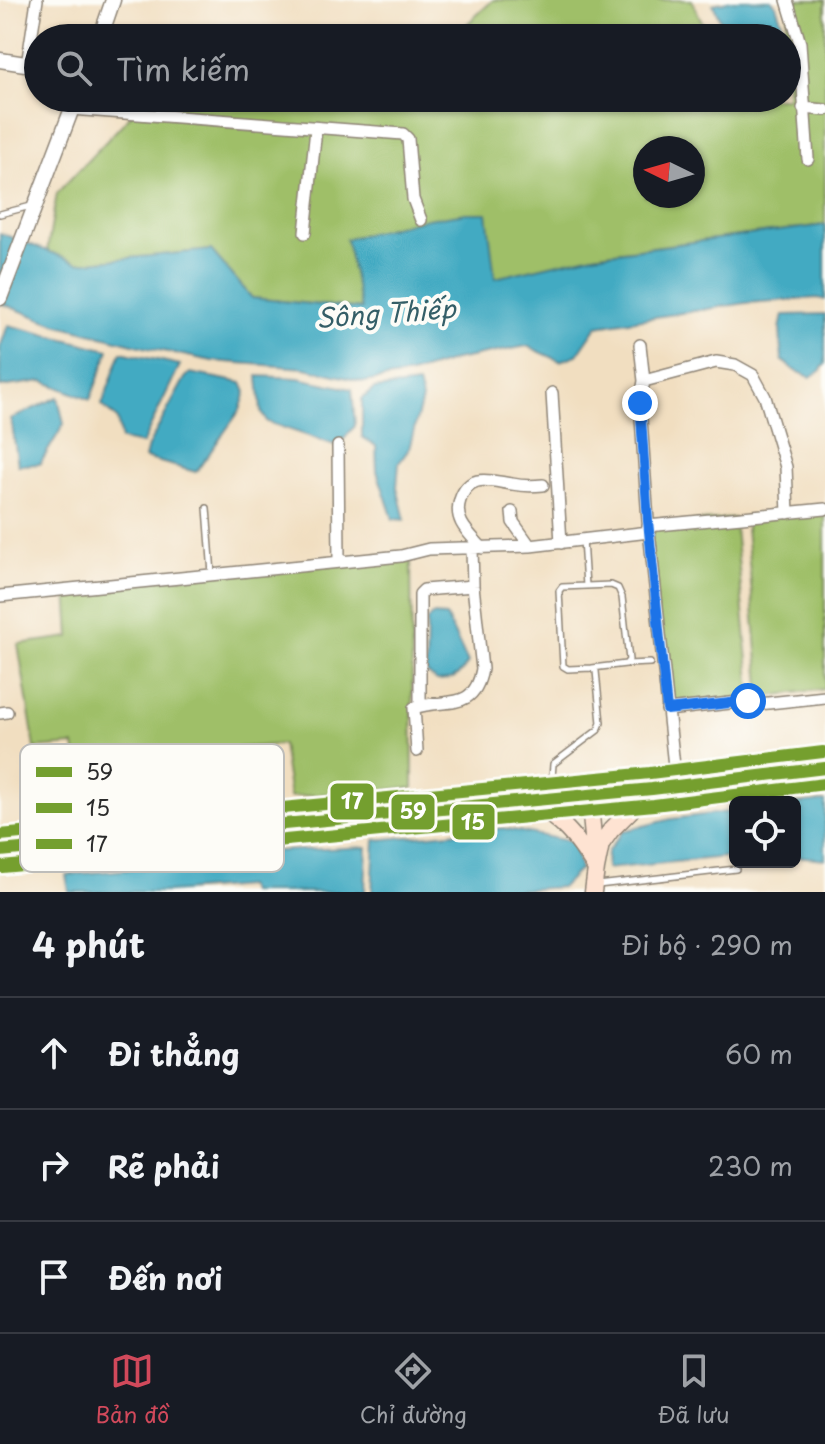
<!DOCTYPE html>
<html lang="vi">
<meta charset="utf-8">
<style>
body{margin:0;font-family:"Playpen Sans",sans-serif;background:#242831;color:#f1f3f6}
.controls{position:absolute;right:24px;bottom:24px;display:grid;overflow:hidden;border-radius:12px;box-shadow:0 2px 6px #0004}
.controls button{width:72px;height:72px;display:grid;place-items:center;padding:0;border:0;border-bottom:2px solid #363941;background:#171b24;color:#f1f3f6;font:40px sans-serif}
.compass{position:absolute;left:633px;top:136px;width:72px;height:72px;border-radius:50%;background:#171b24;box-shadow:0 2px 6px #0004;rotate:275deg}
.stop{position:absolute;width:24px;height:24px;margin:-18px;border:6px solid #1a73e8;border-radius:50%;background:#fff}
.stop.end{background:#1a73e8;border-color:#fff;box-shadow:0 2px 8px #0008}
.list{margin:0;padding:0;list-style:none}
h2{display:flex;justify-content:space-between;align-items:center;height:104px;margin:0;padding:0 32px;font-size:34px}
h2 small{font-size:26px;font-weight:400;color:#9ea1a6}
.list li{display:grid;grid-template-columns:52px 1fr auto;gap:24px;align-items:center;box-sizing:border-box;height:112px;padding:0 32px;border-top:2px solid #363941}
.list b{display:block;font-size:30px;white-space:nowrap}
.list em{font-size:26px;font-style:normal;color:#9ea1a6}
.icon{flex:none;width:44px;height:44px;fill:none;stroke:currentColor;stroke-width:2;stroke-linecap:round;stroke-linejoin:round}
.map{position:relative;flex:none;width:825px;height:892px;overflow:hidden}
.search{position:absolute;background:#171b24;box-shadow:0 2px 6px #0004;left:24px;right:24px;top:24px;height:88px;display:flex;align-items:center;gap:20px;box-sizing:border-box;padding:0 28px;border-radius:44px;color:#9ea1a6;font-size:30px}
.sheet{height:440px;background:#171b24}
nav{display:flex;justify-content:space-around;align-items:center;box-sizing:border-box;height:112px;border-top:2px solid #363941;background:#171b24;font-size:22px;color:#9ea1a6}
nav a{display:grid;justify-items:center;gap:4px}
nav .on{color:#d1495b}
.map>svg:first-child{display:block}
</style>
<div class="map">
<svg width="825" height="892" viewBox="0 0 825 892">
<rect width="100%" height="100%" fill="#fdfcf7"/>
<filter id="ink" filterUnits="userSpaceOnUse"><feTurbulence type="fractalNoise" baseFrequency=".0125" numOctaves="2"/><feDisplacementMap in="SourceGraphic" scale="16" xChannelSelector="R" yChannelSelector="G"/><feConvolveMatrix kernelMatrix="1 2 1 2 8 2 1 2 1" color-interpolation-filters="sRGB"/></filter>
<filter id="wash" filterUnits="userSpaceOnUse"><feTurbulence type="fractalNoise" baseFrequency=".006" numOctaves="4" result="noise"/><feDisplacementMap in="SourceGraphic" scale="32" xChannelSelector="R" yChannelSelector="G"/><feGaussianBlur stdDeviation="1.8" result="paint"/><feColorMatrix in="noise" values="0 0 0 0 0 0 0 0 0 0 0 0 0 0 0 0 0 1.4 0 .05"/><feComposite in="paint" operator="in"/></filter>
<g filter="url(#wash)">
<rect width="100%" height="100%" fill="#f1dec0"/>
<!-- green -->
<path fill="#9fbf67" stroke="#657549" stroke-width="2" fill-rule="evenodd" d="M493 0H692L708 35 713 38H452Z
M787 0H825V225L599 254 362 309 252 298 211 250 79 263 47 251 57 193 147 98H787V38H784L789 7ZM645 148H693V196H645Z
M825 509V689L761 697 745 517Z
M734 518 752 702 667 710 648 526Z
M411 553 413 788 290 797 282 744 77 763 74 745 35 748 18 644 70 637 67 589Z"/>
<!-- water -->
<path fill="#42aac2" stroke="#366a76" stroke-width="2" d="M733 0H771L776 5 783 26 777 38H728L713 4Z
M466 213H487L495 278 593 255 825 225V300L818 298 746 303 597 326 577 355 560 361 527 346 455 360 411 374 364 382 305 368 212 361 148 348 55 324 0 303V233L79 263 211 250 252 298 361 309 346 239 421 220Z
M825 314V364L820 371 810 377 794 370 782 360 780 329 783 315Z
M8 325 109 350 90 400 43 381 0 387V348Z
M121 352 180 365 142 444 121 440 117 419 102 405Z
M190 373 242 383 246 392 240 410 196 472 145 458 148 446 185 378Z
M258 376 298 378 352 389 355 426 338 446 267 422 261 411Z
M418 384 422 399 409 449 399 463 397 487 405 520 393 519 377 471 376 446 362 437V399L374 389Z
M58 397 64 424 40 464 18 465 11 419Z
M433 615 446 616 468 663C460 676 452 681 436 681L426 672 427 620Z
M825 801V859L795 856V804Z
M735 811V856L606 869 607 852 623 831 671 819Z
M503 828 574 842 580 869 562 887 487 892H372L375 840Z
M367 847 365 892H250L246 886 168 892H69L66 875 229 861 277 851Z"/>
</g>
<g filter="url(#ink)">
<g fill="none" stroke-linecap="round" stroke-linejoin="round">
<defs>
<path id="service" d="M0 214 31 206
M207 508 212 574
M583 540 586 586
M627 664 650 663
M551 793 553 764 598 730 601 723 596 671 592 668 568 669 563 666 559 591 562 587 611 585 618 588 622 597 629 660 626 664 592 668
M598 885 736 869"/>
<path id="minor" d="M787 0 800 43 808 159
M27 65 37 0
M803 108 825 110
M71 109 403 134 408 139 413 199 421 220
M305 233 316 129
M640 345 644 381 640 403 648 521 676 785
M644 381 716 362 735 365 753 375 765 397 786 467 788 513
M552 393 561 543
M338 446 339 561
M512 512 513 522 530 546 649 532
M648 526 825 509
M482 548C469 533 453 521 460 500 469 472 490 481 512 484 522 486 533 486 543 485
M0 596 401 556 429 549 530 546
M420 706V594L424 590 473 586
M667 710 748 701 759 704 825 697
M0 713 7 712
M417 751 414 708C444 697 474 714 482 669L473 586 472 548"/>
<path id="tertiary" d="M100 38 113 0
M0 60 38 66
M0 298 76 98"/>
<path id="secondary" d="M589 794 596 869 593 892
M528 800C563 822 574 833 596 869
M596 869 601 844 611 830 652 789"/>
<path id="trunk" d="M0 851 652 789 825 768"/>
</defs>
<!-- service casing -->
<use href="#service" stroke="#8e8476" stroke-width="8"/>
<!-- minor casing -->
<use href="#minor" stroke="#8e8476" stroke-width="14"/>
<!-- tertiary casing -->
<use href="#tertiary" stroke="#8e8476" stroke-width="17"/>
<!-- secondary casing -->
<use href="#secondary" stroke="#8e8476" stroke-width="19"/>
<!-- trunk casing -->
<use href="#trunk" stroke="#8e8476" stroke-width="21"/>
<!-- service -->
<use href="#service" stroke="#fff" stroke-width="5"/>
<!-- minor -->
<use href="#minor" stroke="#fff" stroke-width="11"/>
<!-- tertiary -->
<use href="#tertiary" stroke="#fff" stroke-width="14"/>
<!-- secondary -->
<use href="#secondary" stroke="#fee3d2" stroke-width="16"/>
<!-- trunk -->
<use href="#trunk" stroke="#fcba8e" stroke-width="18"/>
<defs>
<path id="bus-1" d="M0 851 652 789 825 768"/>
<path id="bus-2" d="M2 867 654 805 825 784"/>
<path id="bus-3" d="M0 835 650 773 823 752"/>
</defs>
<!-- bus-1 casing -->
<use href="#bus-1" stroke="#fdfcf7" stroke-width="18"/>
<!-- bus-2 casing -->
<use href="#bus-2" stroke="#fdfcf7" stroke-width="18"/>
<!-- bus-3 casing -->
<use href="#bus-3" stroke="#fdfcf7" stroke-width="18"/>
<!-- bus-1 -->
<use href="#bus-1" stroke="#749f2f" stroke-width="12"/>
<!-- bus-2 -->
<use href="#bus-2" stroke="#749f2f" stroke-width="12"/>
<!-- bus-3 -->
<use href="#bus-3" stroke="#749f2f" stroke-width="12"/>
</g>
</g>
<g fill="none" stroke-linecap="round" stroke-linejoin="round" filter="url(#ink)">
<!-- route -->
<path stroke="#1a73e8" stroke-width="10" d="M640 403 648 521 667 710 748 701"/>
</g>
<g text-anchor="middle" stroke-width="8" stroke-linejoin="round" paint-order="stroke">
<!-- water labels -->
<g font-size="26" font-style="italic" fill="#345e67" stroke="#fdfcf7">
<text transform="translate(386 314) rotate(-4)" y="9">Sông Thiếp</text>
</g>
</g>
<!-- legend -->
<rect x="20" y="744" width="264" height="128" rx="12" fill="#fdfcf7" stroke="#bebdba" stroke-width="2"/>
<rect x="36" y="767" width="36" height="10" fill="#749f2f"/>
<rect x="36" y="803" width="36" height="10" fill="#749f2f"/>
<rect x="36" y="839" width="36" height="10" fill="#749f2f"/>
<g font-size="22" fill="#2b2b2b">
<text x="86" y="780">59</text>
<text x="86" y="816">15</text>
<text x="86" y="852">17</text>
</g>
<g stroke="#fdfcf7" stroke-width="3">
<rect x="329" y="782" width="46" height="39" rx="8" fill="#749f2f"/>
<rect x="390" y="793" width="46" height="38" rx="8" fill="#749f2f"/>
<rect x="451" y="803" width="45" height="38" rx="8" fill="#749f2f"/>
</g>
<g font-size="22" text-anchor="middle" font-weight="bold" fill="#fff">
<text x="352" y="809">17</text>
<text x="413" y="819">59</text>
<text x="473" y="830">15</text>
</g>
</svg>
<div class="controls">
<button><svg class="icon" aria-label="locate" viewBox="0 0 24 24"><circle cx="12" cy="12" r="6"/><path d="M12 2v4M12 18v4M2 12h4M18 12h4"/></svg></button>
</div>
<svg class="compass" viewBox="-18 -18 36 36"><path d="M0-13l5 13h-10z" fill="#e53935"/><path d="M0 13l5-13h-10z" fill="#9ea1a6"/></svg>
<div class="stop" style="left:748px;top:701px"></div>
<div class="stop end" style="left:640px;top:403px"></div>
<div class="search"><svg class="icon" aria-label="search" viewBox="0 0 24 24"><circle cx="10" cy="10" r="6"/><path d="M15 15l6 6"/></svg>Tìm kiếm</div>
</div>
<section class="sheet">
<h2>4 phút<small>Đi bộ · 290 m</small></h2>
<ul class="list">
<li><svg class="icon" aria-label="ahead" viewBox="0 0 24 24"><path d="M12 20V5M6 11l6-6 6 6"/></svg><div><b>Đi thẳng</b></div><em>60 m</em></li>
<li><svg class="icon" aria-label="right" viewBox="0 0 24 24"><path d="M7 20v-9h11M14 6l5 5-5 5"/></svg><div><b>Rẽ phải</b></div><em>230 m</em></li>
<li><svg class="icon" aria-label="arrive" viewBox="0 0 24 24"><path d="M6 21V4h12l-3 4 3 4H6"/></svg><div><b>Đến nơi</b></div></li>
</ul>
</section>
<nav>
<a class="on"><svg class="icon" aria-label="map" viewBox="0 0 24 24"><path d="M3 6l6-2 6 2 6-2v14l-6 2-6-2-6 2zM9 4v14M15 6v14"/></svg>Bản đồ</a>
<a><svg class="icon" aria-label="directions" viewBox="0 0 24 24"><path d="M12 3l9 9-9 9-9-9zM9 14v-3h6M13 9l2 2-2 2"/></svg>Chỉ đường</a>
<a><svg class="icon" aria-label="saved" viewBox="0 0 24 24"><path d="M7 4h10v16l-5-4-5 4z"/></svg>Đã lưu</a>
</nav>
